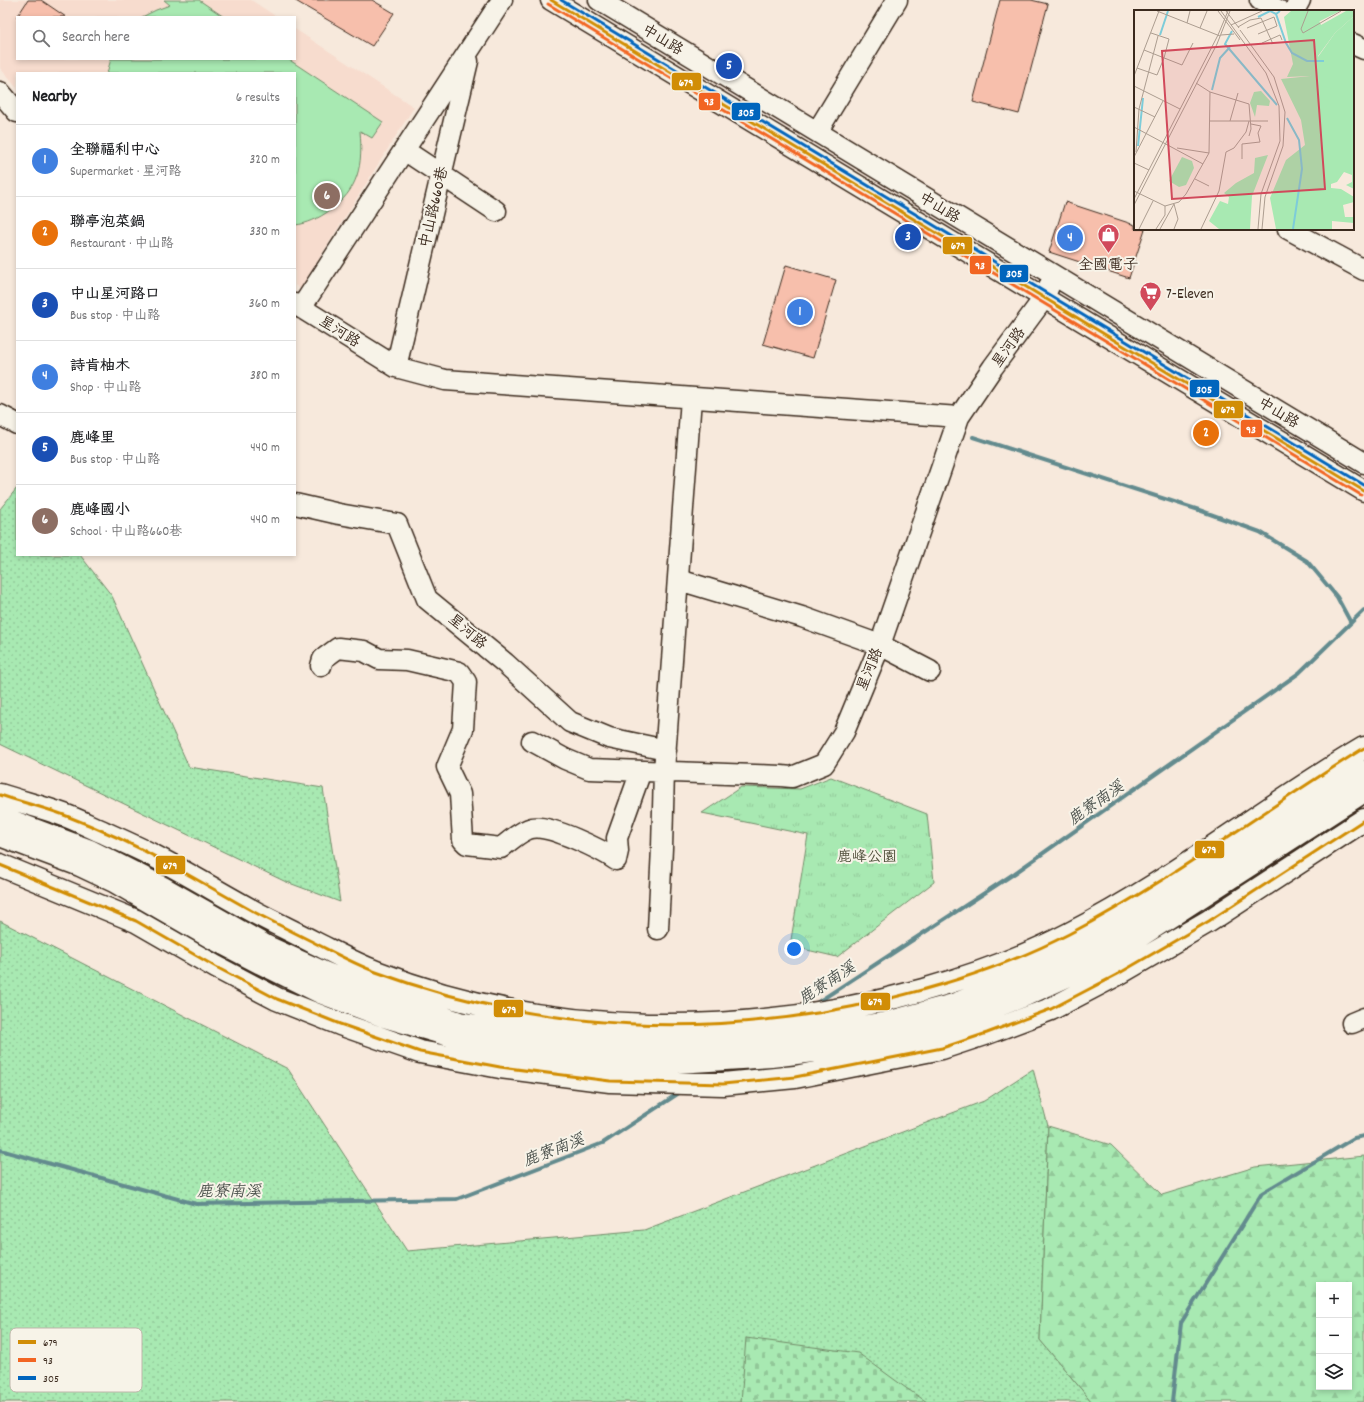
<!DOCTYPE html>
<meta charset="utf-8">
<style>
body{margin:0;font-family:Dekko,"LXGW WenKai TC",sans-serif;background:#f6f6f6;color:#202124}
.controls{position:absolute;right:12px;bottom:12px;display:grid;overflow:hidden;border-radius:0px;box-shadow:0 2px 6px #0003}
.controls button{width:36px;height:36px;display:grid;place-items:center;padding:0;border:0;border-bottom:1px solid #e0e0e0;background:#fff;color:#202124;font:20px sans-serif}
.you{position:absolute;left:794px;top:949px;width:14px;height:14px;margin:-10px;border:3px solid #fff;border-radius:50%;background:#1a73e8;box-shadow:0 0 0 6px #1a73e833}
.badge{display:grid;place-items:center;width:26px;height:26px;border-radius:50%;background:#d93025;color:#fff;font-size:13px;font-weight:700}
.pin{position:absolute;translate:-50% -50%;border:2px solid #fff;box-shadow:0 1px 4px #0006}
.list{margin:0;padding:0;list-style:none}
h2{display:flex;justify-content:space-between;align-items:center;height:52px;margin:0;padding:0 16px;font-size:17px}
h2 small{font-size:13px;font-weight:400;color:#757577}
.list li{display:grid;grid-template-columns:26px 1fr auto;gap:12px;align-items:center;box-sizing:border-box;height:72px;padding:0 16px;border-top:1px solid #e0e0e0}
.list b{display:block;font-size:15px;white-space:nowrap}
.list p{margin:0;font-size:13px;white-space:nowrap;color:#757577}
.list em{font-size:13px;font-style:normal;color:#757577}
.icon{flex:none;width:22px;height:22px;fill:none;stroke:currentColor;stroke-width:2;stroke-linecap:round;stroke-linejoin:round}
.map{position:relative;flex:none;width:1364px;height:1402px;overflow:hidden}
.search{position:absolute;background:#fff;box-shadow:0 2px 6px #0003;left:16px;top:16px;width:280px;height:44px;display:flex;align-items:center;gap:10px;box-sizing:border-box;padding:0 14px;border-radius:0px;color:#757577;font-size:15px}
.panel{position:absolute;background:#fff;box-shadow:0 2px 6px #0003;left:16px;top:72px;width:280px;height:484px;border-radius:0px}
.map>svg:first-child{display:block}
</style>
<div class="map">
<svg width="1364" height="1402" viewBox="0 0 1364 1402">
<defs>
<pattern id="grass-dots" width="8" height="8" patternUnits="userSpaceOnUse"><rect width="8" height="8" fill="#a8e9b2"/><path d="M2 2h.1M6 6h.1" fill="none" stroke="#92c899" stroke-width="1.8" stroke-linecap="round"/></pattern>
<pattern id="forest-firs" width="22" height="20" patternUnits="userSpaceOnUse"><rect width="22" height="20" fill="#a8e9b2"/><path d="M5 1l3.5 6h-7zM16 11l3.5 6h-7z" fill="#92c899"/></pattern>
<pattern id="cemetery-stones" width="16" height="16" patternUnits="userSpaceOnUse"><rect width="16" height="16" fill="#a8e9b2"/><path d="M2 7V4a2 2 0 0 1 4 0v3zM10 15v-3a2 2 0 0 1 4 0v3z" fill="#92c899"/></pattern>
<pattern id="park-tufts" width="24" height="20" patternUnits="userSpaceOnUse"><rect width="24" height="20" fill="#a8e9b2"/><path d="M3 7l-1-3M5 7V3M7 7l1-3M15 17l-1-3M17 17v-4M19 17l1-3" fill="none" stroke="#92c899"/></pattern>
</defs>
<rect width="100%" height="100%" fill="#f7e9dc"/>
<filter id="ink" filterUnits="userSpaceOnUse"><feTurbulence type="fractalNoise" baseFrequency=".025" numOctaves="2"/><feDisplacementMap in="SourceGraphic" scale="8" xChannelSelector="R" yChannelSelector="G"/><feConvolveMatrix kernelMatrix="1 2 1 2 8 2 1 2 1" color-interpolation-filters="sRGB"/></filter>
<g filter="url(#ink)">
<!-- built -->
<path fill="#f7dcce" d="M0 0H251L277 17H17V59H295V29L414 107 300 289 295 285V73H17V88L0 68Z"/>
<!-- grass -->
<path fill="url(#grass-dots)" stroke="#728a68" d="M17 488V555H80L112 596 189 767 323 788 340 902 284 881 0 744V509Z
M0 921 288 1069 407 1251 644 1230 984 1101 1033 1069 1048 1126 1040 1340 1092 1402H0Z"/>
<!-- forest -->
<path fill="url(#forest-firs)" stroke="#728a68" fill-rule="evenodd" d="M1048 1126 1111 1145 1162 1195 1255 1167 1364 1156V1402H1092L1040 1340ZM1319 1285H1349V1387H1319Z"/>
<!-- cemetery -->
<path fill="url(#cemetery-stones)" stroke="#728a68" d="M746 1338 858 1353 906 1388 927 1402H741Z"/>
<!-- park -->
<path fill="url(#park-tufts)" stroke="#728a68" d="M831 777 927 814 934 882 837 957 790 946 808 835 702 813 741 787 800 789Z"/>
<!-- pitch -->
<path fill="#a8e9b2" stroke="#728a68" d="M164 0H199L224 17H142L156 10 170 5Z
M111 59H288L383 122 372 138 360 131C363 165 359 190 329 211 319 218 307 224 295 225V73H107Z"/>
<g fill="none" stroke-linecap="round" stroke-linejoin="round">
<!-- stream -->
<path stroke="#638b8e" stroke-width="4" d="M973 437 1199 510 1260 532 1307 561 1337 597 1351 623
M815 1004 1015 873 1299 673 1364 610
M0 1150 196 1204 457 1199 603 1143 682 1091
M1172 1402 1181 1323 1262 1193 1354 1138 1364 1136"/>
</g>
<!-- building -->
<path fill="#f7bfac" stroke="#3b2a1e" d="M28 0H41L66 17H17Z
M294 0H372L394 13 372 46Z
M1000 0H1031L1048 4 1019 114 973 102Z
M1065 202 1135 225V229H1145L1129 278 1049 252Z
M786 265 836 280 813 358 763 344Z"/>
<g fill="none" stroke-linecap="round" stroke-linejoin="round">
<defs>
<path id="minor" d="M551 0 1364 491
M599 0 1364 463
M1260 0 1280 11
M1294 11 1300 0
M1353 44 1364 49
M0 92 17 112
M817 132 897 0
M404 150 496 211
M1288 229 1364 270
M295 304 396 367 445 380 959 417
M301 308 502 0
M396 367 468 61
M0 415 17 424
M295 504 339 514 397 524 427 599 505 663 570 722 609 738 666 750
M679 580 802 617 880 645 930 671
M321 666 323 659 338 648 364 651 379 659 407 660 459 672 466 682 463 729 447 767 460 794 463 840 467 844 501 848C508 842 522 830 532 828 549 824 602 850 616 860L618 851 617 838 641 771
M532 741 565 759 589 769 781 776 792 777 824 764 844 732 880 645 959 417 993 367 1044 298 1049 286
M658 929 662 848 664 771 691 398
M1352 1023 1364 1018"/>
<path id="major" d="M0 795C21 802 43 807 64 815 78 820 91 827 105 833 120 840 136 847 152 855 187 873 221 894 256 913 275 923 296 933 315 943 335 953 355 964 376 972 548 1040 746 1039 923 990 973 976 1023 958 1069 934 1173 881 1264 807 1364 748
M0 817 90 851 163 888 267 947 324 973 389 999 459 1023 557 1039 643 1046 707 1045 781 1040 886 1023 953 1005 1021 979 1097 943 1142 913 1364 772
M0 835 80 865 114 881 211 937 261 963 320 992 384 1016 476 1043 573 1057 646 1064 771 1056 863 1045 955 1022 1025 995 1104 959 1364 791
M0 865 136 921 216 967 277 999 340 1024 420 1052 500 1067 610 1081 723 1084 795 1077 942 1048 987 1033 1051 1009 1118 974 1209 921 1364 820"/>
</defs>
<!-- minor casing -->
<use href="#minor" stroke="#3b2a1e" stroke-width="23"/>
<!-- major casing -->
<use href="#major" stroke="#3b2a1e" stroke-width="25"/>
<!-- minor -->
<use href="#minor" stroke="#f7f3e8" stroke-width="20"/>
<!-- major -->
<use href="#major" stroke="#f7f3e8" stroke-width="22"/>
<defs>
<path id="bus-1" d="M551 0 1364 491
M0 795C21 802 43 807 64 815 98 828 133 844 165 862 195 878 225 896 256 913 273 922 291 931 309 940 331 951 352 963 376 972 541 1033 716 1040 887 999 950 984 1011 964 1069 934 1172 880 1265 809 1364 748
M0 865 136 921 216 967 277 999 340 1024 420 1052 500 1067 610 1081 723 1084 795 1077 942 1048 987 1033 1051 1009 1118 974 1209 921 1364 820"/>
<path id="bus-2" d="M548 4 1361 495"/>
<path id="bus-3" d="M561 0 1364 485"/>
</defs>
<!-- bus-1 casing -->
<use href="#bus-1" stroke="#f7f3e8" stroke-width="6"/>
<!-- bus-2 casing -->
<use href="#bus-2" stroke="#f7f3e8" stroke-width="6"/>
<!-- bus-3 casing -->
<use href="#bus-3" stroke="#f7f3e8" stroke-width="6"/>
<!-- bus-1 -->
<use href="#bus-1" stroke="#d18d06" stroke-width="3"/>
<!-- bus-2 -->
<use href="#bus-2" stroke="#f26522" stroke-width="3"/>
<!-- bus-3 -->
<use href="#bus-3" stroke="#0065bd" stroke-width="3"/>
</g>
</g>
<!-- icons -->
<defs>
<symbol id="shop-pin" viewBox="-11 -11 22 30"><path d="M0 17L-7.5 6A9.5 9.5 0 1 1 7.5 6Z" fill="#d1495b" stroke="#f7f3e8"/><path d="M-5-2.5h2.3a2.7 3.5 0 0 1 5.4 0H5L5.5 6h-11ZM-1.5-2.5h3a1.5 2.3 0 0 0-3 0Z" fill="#fff"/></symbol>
<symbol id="supermarket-pin" viewBox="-11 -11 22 30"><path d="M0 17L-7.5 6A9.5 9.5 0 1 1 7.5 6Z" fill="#d1495b" stroke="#f7f3e8"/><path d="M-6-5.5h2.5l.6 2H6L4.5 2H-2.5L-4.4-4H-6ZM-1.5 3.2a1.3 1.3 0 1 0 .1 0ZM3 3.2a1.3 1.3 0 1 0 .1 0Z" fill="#fff"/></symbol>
</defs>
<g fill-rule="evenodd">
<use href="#shop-pin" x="1096" y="222" width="25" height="34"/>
<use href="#supermarket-pin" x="1138" y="280" width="25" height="34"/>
</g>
<g text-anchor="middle" stroke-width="4" stroke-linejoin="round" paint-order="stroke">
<!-- street labels -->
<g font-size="15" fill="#3b2a1e" stroke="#f7f3e8">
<text transform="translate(663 39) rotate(31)" y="5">中山路</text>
<text transform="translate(433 207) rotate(-77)" y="5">中山路660巷</text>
<text transform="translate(940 207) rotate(31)" y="5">中山路</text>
<text transform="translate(340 331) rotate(32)" y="5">星河路</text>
<text transform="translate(1008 347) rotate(-54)" y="5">星河路</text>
<text transform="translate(1279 412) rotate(31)" y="5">中山路</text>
<text transform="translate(468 631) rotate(40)" y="5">星河路</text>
<text transform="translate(869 669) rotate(-68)" y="5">星河路</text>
</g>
<!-- poi labels -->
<g font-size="15" fill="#3b2a1e" stroke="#f7f3e8">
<text x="1108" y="269">全國電子</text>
<text x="1166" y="298" text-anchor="start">7-Eleven</text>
</g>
<!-- park labels -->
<g font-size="15" fill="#51503c" stroke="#f7f3e8">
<text x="867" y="861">鹿峰公園</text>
</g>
<!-- water labels -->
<g font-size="16" font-style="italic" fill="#4c524d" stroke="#f7f3e8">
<text transform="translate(1095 802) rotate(-35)" y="6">鹿寮南溪</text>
<text transform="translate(826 982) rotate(-33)" y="6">鹿寮南溪</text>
<text transform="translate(553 1149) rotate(-21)" y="6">鹿寮南溪</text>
<text x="229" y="1196">鹿寮南溪</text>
</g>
</g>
<!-- overview -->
<g transform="translate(1134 10)">
<rect width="220" height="220" fill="#f7e9dc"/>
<path d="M220 6V179L212 175 218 172V165L210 162 203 172 197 174V178L207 179 220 187V192L209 195 211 207H220V213L198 211V219H142L136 188 152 150 171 135 167 110 147 69 176 66 184 47 201 23ZM134 145 118 186 116 219H85L75 211 86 191 94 194 95 187 90 183 102 173 120 163 121 148Z" fill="#a8e9b2"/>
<path d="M157 1H181L187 15 212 1H220V6L201 23 184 46 187 55 176 66 153 67 159 54 150 7Z" fill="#a8e9b2"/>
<path d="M181 1H206L184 12 181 8ZM185 75 200 79V86L194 89 192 98H178L179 86Z" fill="#a8e9b2"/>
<path d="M127 81 136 91 135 96 123 95 121 107 116 93 120 82Z" fill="#a8e9b2"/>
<path d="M48 147 58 151 60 158 52 175 45 177 35 171Z" fill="#a8e9b2"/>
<path fill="none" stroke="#7dccd9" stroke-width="2" d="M142 4 152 33 158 43 173 51H190M124 7 136 1 142 4 146 1M98 21 91 34 143 95M26 25 34 1M78 80 86 48 96 37M153 108 165 130 168 159 159 219M4 136 9 88"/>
<path fill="none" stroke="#ac9d90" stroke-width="1" d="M23 1 86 26M84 1 106 30M87 1 132 63 145 96 146 131 127 184 124 219M92 1 105 18M174 1 167 19 169 23 207 1M53 13 56 1M97 15 128 1M104 17 116 10 127 8 139 34M66 18 73 1M113 18 140 7 143 16 124 24M106 20 140 67 151 102 149 136 131 187 128 219M87 25 100 24M128 33 146 25 148 30M10 40 48 55 59 33M3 58 23 65 30 48 35 29 17 23M0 66 25 1M62 73 76 82 115 94 117 119 115 126M0 76 46 99M0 97 21 107M76 111H134M96 111 104 83M0 117 69 154M43 138 75 143M2 142 5 99 24 26M0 147 29 91M108 149V134L126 132 124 123 127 116 117 114M0 153 15 160M61 169 75 176M0 181 31 196 45 192 52 184 75 143 76 82M0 189 84 25 94 1M0 195 83 34 96 1M5 219 19 191M22 219 31 205V196M26 219 40 194M40 219 44 209 40 194M67 219 85 181 92 142 100 138 112 122 115 111"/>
<path fill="#d1495b" fill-opacity="0.15" stroke="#d1495b" stroke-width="2" d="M180 30 191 179 38 189 28 41Z"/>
<rect width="220" height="220" fill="none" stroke="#3b2a1e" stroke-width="2"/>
</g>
<!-- legend -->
<rect x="10" y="1328" width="132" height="64" rx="6" fill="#f7f3e8" stroke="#bfb7ab" stroke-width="1"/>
<rect x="18" y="1340" width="18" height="4" fill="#d18d06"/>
<rect x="18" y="1358" width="18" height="4" fill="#f26522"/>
<rect x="18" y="1376" width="18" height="4" fill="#0065bd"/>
<g font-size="11" fill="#3b2a1e">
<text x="43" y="1346">679</text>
<text x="43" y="1364">93</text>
<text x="43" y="1382">305</text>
</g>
<g stroke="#f7f3e8" stroke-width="1.5">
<rect x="671" y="72" width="31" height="19" rx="4" fill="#d18d06"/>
<rect x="698" y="92" width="23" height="19" rx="4" fill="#f26522"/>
<rect x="731" y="102" width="30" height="19" rx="4" fill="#0065bd"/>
<rect x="942" y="236" width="31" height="19" rx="4" fill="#d18d06"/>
<rect x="969" y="255" width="23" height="20" rx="4" fill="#f26522"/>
<rect x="999" y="264" width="30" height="19" rx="4" fill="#0065bd"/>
<rect x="1189" y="379" width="31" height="19" rx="4" fill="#0065bd"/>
<rect x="1213" y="400" width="31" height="19" rx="4" fill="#d18d06"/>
<rect x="1240" y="419" width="23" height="19" rx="4" fill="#f26522"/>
<rect x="1194" y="840" width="31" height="19" rx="4" fill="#d18d06"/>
<rect x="155" y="855" width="31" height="20" rx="4" fill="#d18d06"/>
<rect x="860" y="992" width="31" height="19" rx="4" fill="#d18d06"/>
<rect x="493" y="999" width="31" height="19" rx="4" fill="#d18d06"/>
</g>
<g font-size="11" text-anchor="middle" font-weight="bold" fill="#fff">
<text x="686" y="86">679</text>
<text x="709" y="105">93</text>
<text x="746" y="116">305</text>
<text x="958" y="249">679</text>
<text x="980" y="269">93</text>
<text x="1014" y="277">305</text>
<text x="1204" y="393">305</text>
<text x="1228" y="413">679</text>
<text x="1251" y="433">93</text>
<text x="1209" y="853">679</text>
<text x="170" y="869">679</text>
<text x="875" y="1005">679</text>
<text x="509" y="1013">679</text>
</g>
</svg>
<div class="controls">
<button>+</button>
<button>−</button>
<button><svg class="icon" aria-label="layers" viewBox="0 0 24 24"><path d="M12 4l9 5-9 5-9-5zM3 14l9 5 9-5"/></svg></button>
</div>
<div class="you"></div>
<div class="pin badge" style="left:800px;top:312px;background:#3f7fe0">1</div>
<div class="pin badge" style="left:1206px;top:433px;background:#e8710a">2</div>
<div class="pin badge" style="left:908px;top:237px;background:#1a4fb4">3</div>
<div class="pin badge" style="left:1070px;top:238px;background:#3f7fe0">4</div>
<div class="pin badge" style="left:729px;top:66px;background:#1a4fb4">5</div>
<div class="pin badge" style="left:327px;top:196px;background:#8d6e63">6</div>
<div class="search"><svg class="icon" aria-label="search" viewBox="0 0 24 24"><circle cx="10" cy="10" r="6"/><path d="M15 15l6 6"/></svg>Search here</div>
<section class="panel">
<h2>Nearby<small>6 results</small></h2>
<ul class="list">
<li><span class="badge" style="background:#3f7fe0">1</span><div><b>全聯福利中心</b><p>Supermarket · 星河路</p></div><em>320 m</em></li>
<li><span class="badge" style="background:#e8710a">2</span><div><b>聯亭泡菜鍋</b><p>Restaurant · 中山路</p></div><em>330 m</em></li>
<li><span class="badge" style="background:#1a4fb4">3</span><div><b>中山星河路口</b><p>Bus stop · 中山路</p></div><em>360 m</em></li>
<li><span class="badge" style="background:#3f7fe0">4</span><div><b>詩肯柚木</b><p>Shop · 中山路</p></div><em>380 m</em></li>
<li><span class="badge" style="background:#1a4fb4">5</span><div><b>鹿峰里</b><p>Bus stop · 中山路</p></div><em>440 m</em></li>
<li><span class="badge" style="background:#8d6e63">6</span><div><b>鹿峰國小</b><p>School · 中山路660巷</p></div><em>440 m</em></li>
</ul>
</section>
</div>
